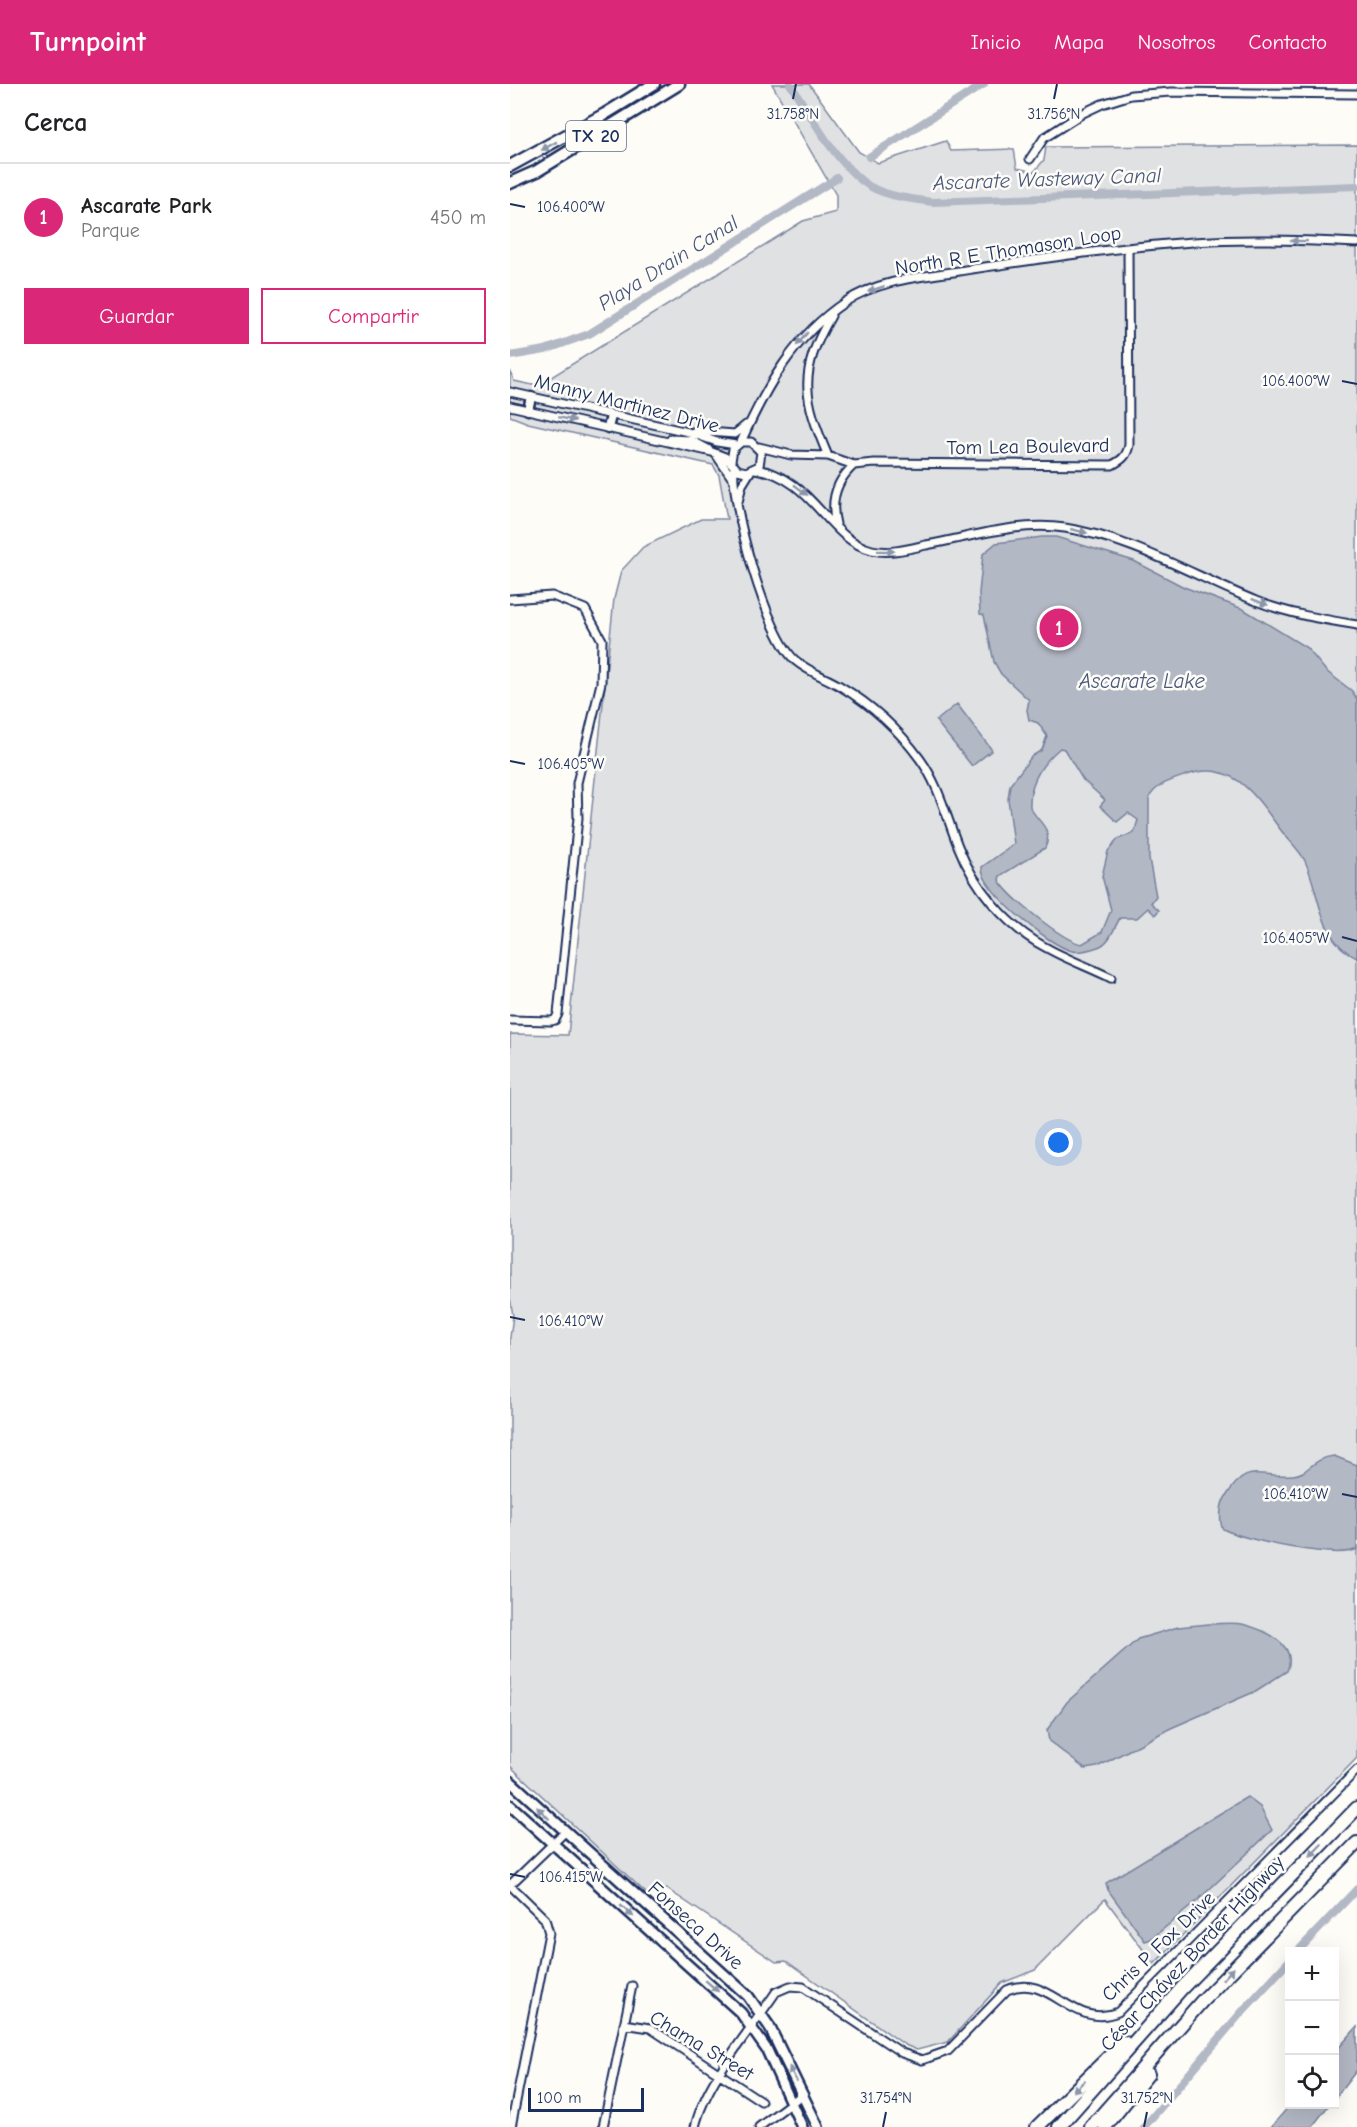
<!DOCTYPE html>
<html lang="es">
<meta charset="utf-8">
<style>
body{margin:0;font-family:"Comic Neue",sans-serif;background:#f2f2f2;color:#202124}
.controls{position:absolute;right:18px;bottom:18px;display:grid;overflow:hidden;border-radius:0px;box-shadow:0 6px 24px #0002}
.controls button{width:54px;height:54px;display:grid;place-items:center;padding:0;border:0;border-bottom:2px solid #e0e0e0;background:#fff;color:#202124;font:30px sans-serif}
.scale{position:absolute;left:18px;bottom:15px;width:116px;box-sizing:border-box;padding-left:6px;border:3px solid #1b2f5e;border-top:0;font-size:16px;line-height:21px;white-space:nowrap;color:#1b2f5e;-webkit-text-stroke:4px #fdfcf7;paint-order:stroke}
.you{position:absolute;left:549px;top:1059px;width:21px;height:21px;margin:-15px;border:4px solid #fff;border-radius:50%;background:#1a73e8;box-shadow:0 0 0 9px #1a73e833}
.badge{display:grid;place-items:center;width:39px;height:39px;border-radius:50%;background:#db2777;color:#fff;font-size:20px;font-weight:700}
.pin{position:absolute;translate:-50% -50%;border:3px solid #fff;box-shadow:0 2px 6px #0006}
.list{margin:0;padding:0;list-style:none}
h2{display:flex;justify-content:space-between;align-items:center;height:78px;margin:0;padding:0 24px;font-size:26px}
h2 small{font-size:20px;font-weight:400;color:#757577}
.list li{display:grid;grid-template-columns:39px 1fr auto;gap:18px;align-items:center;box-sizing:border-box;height:108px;padding:0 24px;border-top:2px solid #e0e0e0}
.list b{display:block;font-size:22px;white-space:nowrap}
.list p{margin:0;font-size:20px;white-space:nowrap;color:#757577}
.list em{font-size:20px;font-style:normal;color:#757577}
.actions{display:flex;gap:12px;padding:18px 24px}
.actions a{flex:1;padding:14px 0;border:2px solid #db2777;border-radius:0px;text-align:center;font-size:21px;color:#db2777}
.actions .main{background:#db2777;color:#fff}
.icon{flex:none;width:33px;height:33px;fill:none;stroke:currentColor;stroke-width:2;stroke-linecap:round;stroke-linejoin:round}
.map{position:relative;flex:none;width:847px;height:2043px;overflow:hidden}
header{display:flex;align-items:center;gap:36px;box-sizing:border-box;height:84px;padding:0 30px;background:#db2777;color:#fff}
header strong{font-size:28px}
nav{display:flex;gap:33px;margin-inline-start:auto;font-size:21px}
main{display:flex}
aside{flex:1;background:#fff}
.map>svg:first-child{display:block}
</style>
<header>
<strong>Turnpoint</strong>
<nav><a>Inicio</a><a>Mapa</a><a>Nosotros</a><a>Contacto</a></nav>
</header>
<main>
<aside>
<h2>Cerca<small></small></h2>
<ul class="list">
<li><span class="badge">1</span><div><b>Ascarate Park</b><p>Parque</p></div><em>450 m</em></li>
</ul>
<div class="actions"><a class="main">Guardar</a><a>Compartir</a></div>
</aside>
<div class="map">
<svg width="847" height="2043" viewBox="0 0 847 2043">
<rect width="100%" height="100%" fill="#fdfcf7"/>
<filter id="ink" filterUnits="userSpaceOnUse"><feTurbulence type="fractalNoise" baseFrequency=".0167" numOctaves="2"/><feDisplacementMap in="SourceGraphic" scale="12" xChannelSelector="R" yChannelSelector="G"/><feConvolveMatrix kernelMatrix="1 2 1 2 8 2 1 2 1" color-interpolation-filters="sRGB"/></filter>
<g filter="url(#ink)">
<!-- green -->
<path fill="#e0e1e3" stroke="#7e88a0" stroke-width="1.5" d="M262 0H299L349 68 368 79 436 57 441 67 504 65 507 84 524 88 534 76 536 63 847 61V1674L644 1880 595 1815 525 1886 492 1899 438 1958 407 1966 395 1961 276 1877 266 1878 157 1805 136 1809 0 1682V1253L3 1232 0 1213V950L58 951 104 515 111 487 133 463 191 435H217L209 391 203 381 18 339 0 332V286L4 297 27 302 293 137 326 128V111Z"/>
<!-- water -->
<path fill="#b3b8c5" stroke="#76819c" stroke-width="1.5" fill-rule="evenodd" d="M532 453H546L624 477 674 503 733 525 797 564 816 587 842 607 847 615V874C808 856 811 811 795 777 789 765 778 756 770 745 746 713 723 674 677 691 662 696 646 700 639 714V775L646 812 641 819 649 826 645 831 638 824 627 834H610C604 844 600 859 588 863 582 865 570 869 562 867 540 862 470 806 472 783L504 760 498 715 500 701 522 672 532 666 537 652 528 639 519 636 517 626 519 616 491 590 484 578 474 531 470 530 469 509 473 470 486 459ZM550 664 554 665 573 696 595 716 590 722 607 738 618 729 628 736 624 749 608 755 598 767 592 792 601 826 592 848 572 860C553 857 499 813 489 796L490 792 535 764C544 744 528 739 520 723 519 699 532 679 550 664Z
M447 620 482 666 462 682 426 637Z
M824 1372 847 1381V1465C828 1476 733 1456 713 1445 709 1438 710 1421 715 1414 737 1377 749 1394 783 1391 799 1390 802 1374 824 1372Z
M699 1540C709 1540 722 1538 732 1540 752 1545 789 1559 777 1587L744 1608 661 1644 587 1683 575 1685 539 1657 537 1646 557 1618 628 1555 668 1543Z
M737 1713 750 1723 762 1746 686 1818 641 1855 635 1857 598 1806 596 1799Z
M847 1943V1986L825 2014V1968Z
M780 2021V2020L819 2021 802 2043H761Z"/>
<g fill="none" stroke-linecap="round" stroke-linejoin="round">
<!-- canal -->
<path stroke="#b3b8c5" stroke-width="8" d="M280 0C302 32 322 73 352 97 370 112 400 115 423 118L847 102
M359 73 474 0
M0 272 35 266 79 250 327 94
M787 1868 847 1805
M634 2043 730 1930 780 1876"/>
<defs>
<path id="minor" d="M520 75 534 54 573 29 592 20 621 11 661 8 847 10
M0 308 178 348 207 358 226 361
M0 322 202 368 215 373 228 386 236 388 249 382 251 368 241 358H231L223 365 221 377
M185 347 225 350 236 341
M161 355 181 356 198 365
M231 358C256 303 284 252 335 218 370 194 422 192 462 185 535 174 609 163 683 158 737 154 793 156 847 159
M249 363 281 371 318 372 344 381 364 379 602 381C612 376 617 372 619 361L618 164
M207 372 222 394
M318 372C293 313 288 289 321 232
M224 382C220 419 257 554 286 577 299 588 315 593 330 602 360 620 389 646 410 675 429 701 436 732 448 762 464 803 496 842 535 863 556 875 579 883 601 894
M245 385C304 393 316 455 362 466 380 470 398 465 416 461 461 453 508 437 555 444 622 454 684 492 746 517 779 530 812 535 847 541
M228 418 232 401 240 388
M326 440C320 417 326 397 344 381
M0 515 42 512 75 525 92 556 91 599 67 699 68 734 48 930 45 936 41 937 0 936
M0 1801 35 1835 39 1849 1 2043
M0 1801 54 1749
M114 1940 140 1944 251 2017
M93 2043 122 1902
M185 2043C196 1997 239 1948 266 1908L280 1902 293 1903 392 1969 412 1976 438 1967 497 1906C541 1887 561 1947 608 1928L847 1686
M249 2043 293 2010"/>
<path id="tertiary" d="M18 326 21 313
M98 344 101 332"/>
<path id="secondary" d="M0 1697 238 1912 259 1942 308 2043
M0 1721 231 1929 257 1966 292 2043"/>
<path id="primary" d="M0 82 95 30 144 0
M0 99 27 87 169 0"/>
<path id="motorway" d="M527 2043 614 1958
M549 2043 672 1904 847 1724
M581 2043 692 1917 847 1759
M595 2043 638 1990"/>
</defs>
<!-- minor casing -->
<use href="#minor" stroke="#1b2f5e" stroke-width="11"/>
<!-- tertiary casing -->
<use href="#tertiary" stroke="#1b2f5e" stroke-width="13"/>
<!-- secondary casing -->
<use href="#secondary" stroke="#1b2f5e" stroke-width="14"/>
<!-- primary casing -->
<use href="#primary" stroke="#1b2f5e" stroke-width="15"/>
<!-- motorway casing -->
<use href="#motorway" stroke="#1b2f5e" stroke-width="16"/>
<!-- minor -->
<use href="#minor" stroke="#fdfcf7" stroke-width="7"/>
<!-- tertiary -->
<use href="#tertiary" stroke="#fdfcf7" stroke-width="8"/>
<!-- secondary -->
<use href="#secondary" stroke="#fdfcf7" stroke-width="9"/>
<!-- primary -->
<use href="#primary" stroke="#fdfcf7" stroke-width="10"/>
<!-- motorway -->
<use href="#motorway" stroke="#fdfcf7" stroke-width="12"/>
</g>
<!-- one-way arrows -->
<defs><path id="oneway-solid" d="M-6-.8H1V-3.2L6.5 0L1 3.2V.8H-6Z" transform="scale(1.5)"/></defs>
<g fill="#8c96aa">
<use href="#oneway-solid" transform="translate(39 62) rotate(151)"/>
<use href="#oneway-solid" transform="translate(789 157) rotate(-179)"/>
<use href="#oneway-solid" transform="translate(366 205) rotate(162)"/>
<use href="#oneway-solid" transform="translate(292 255) rotate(130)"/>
<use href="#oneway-solid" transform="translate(57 335) rotate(12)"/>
<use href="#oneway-solid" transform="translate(291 406) rotate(38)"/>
<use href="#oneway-solid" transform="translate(569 447) rotate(13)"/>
<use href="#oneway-solid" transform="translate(376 467) rotate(1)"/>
<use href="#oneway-solid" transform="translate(750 518) rotate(21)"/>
<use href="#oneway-solid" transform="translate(33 1729) rotate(-136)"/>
<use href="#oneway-solid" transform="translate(806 1766) rotate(134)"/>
<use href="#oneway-solid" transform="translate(117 1827) rotate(41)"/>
<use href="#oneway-solid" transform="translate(718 1890) rotate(-46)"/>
<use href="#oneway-solid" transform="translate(202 1902) rotate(41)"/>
<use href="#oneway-solid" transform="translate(283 1990) rotate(-116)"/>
<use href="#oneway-solid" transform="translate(569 2002) rotate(136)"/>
</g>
</g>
<!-- ticks -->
<path fill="none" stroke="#1b2f5e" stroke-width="2" d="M283 15 286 0M544 15 547 0M0 120 15 123M832 297 847 300M0 677 15 680M832 853 847 857M0 1233 15 1236M832 1410 847 1413M0 1790 15 1793M373 2043 376 2028M634 2043 637 2028"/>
<g text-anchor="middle" stroke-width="5" stroke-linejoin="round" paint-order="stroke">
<!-- shield labels -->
<rect fill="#fdfcf7" stroke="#5f6c8c" stroke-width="1.5" x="56" y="37" width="60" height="30" rx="4.5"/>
<g font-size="18" font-weight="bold" fill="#1b2f5e">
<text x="86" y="58">TX 20</text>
</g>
<!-- street labels -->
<g font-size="20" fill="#1b2f5e" stroke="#fdfcf7">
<text transform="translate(498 166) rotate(-9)" y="7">North R E Thomason Loop</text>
<text transform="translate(117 319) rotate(14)" y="7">Manny Martinez Drive</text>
<text transform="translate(518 362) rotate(-1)" y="7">Tom Lea Boulevard</text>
<text transform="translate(186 1841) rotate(42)" y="7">Fonseca Drive</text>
<text transform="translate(648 1862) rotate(-44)" y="7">Chris P Fox Drive</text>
<text transform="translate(682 1869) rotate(-47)" y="7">César Chávez Border Highway</text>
<text transform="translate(192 1961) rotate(31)" y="7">Chama Street</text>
</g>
<!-- water labels -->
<g font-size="21" font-style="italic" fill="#49587d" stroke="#fdfcf7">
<text transform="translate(537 95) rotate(-2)" y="7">Ascarate Wasteway Canal</text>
<text transform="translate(158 179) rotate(-32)" y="7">Playa Drain Canal</text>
<text x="632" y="604">Ascarate Lake</text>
</g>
</g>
<g font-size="15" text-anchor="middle" fill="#1b2f5e" stroke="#fdfcf7" stroke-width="5" stroke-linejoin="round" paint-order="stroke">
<text x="283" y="35">31.758°N</text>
<text x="544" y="35">31.756°N</text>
<text x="61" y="128">106.400°W</text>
<text x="786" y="302">106.400°W</text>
<text x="61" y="685">106.405°W</text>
<text x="786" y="859">106.405°W</text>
<text x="61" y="1242">106.410°W</text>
<text x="786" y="1415">106.410°W</text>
<text x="61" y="1798">106.415°W</text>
<text x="376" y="2019">31.754°N</text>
<text x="637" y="2019">31.752°N</text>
</g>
</svg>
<div class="controls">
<button>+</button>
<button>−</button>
<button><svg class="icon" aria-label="locate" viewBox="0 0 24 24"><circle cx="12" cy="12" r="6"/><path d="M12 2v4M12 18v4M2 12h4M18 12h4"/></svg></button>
</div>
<div class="scale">100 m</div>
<div class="you"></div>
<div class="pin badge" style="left:549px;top:544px">1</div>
</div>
</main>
